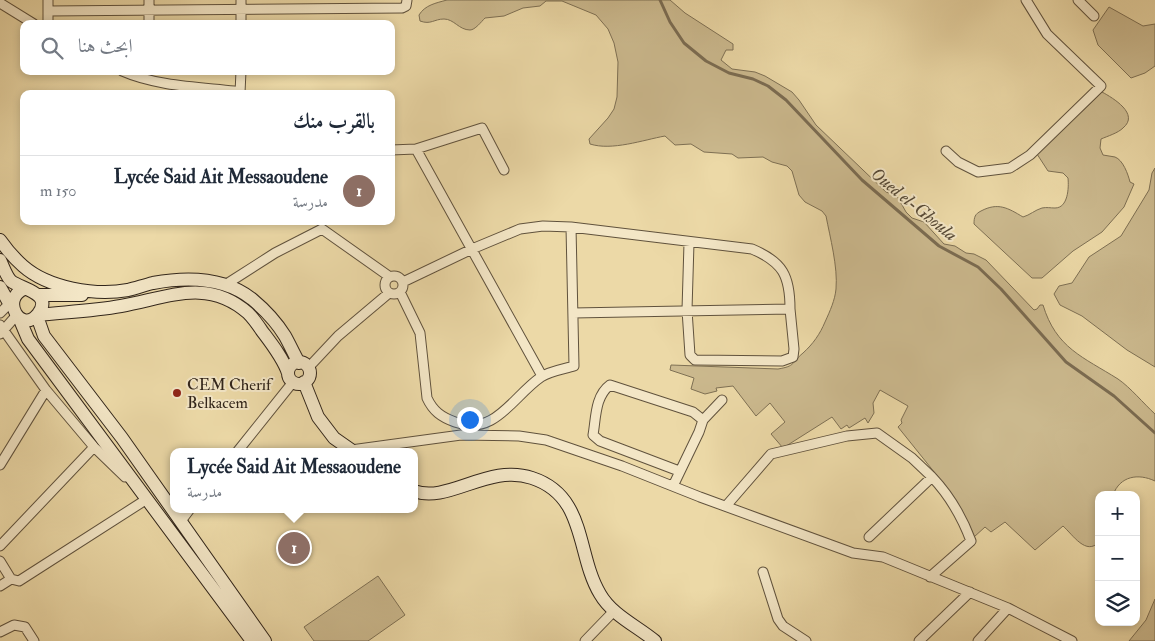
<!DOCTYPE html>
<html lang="ar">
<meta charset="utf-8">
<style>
body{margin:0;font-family:"IM FELL Double Pica",Amiri,serif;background:#f2f2f3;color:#1f2937;direction:rtl}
.controls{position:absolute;right:15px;bottom:15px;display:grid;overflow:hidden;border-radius:10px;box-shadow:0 2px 8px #0003}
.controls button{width:45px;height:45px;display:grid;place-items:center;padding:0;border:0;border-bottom:1px solid #e0e1e3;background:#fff;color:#1f2937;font:25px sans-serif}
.you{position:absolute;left:469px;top:419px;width:18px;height:18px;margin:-12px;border:4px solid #fff;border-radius:50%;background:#1a73e8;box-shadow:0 0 0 8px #1a73e833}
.badge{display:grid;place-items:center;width:32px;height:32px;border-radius:50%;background:#8f2418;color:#fff;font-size:16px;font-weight:700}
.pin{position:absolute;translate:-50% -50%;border:2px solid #fff;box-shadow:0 1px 5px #0006}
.popup{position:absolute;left:170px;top:448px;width:248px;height:65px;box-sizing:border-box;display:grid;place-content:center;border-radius:10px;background:#fff;filter:drop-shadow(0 1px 4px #0005);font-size:16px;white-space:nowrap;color:#747a83}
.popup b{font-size:19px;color:#1f2937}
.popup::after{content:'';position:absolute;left:50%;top:100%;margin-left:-10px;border:10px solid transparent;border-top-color:#fff}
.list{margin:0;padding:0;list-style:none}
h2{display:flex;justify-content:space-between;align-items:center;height:65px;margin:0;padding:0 20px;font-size:21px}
h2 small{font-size:16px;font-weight:400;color:#747a83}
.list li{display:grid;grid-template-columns:32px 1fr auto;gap:15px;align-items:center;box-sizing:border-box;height:70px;padding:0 20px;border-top:1px solid #e0e1e3}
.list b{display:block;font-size:19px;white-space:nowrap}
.list p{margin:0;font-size:16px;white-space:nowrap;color:#747a83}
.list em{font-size:16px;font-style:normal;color:#747a83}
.icon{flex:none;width:28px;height:28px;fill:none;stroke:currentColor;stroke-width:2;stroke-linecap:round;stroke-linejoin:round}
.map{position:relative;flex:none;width:1155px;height:641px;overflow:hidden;direction:ltr}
.search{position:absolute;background:#fff;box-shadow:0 2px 8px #0003;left:20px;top:20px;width:375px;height:55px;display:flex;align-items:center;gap:12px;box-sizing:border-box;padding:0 18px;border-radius:10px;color:#747a83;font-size:19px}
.panel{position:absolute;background:#fff;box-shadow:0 2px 8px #0003;left:20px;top:90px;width:375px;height:135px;border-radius:10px;direction:rtl}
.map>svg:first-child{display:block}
</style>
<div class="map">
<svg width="1155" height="641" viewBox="0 0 1155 641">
<rect width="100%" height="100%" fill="#ecd9a7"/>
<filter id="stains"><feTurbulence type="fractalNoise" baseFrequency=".004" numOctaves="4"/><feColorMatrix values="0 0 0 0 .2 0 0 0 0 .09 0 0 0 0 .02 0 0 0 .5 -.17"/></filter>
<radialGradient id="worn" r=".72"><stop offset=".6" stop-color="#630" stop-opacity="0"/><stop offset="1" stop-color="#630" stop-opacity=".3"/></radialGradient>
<!-- green -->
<path fill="#ccba8f" stroke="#7e7054" d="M447 0H670L685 13 733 44V50H726L721 60 732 69 755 72 765 76 792 92 799 100 816 125 886 192 897 196 906 212 912 218 924 222 944 244 955 246 966 253 974 254 986 260 1034 310 1037 309 1040 305H1043C1056 348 1083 357 1118 379 1131 388 1143 403 1155 414V481C1138 473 1120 476 1113 495H1099V542C1086 556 1073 535 1063 526L1035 550 1005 522 991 532 985 527 974 537 972 531 939 478 898 427 902 423 901 420 908 406 880 390 873 403 874 413 868 423 865 418 849 428 847 425 841 429 832 417 783 448 771 434 785 422 770 403 756 416 733 386 716 388 717 391 705 394 691 389 694 378 670 370 671 365 778 369C796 366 791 363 803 353 813 344 820 334 825 322 830 311 835 300 836 289 838 267 830 237 826 216L822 211 805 202 799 195 792 171 787 166 772 162 763 157 738 158 732 154 704 152 691 144 675 145 665 136C643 140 612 151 590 144L589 139 608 118 614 109 617 97 618 62 614 43 608 29 596 15 562 1H546L540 6 523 8 504 16 485 18C481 22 475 30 470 30 459 30 454 19 444 19 434 19 431 25 420 21L419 15C425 5 436 3 447 0Z
M1109 7 1143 26 1155 24V66L1145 73 1131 78 1098 45 1093 30Z
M1102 92C1113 98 1140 114 1123 128 1118 133 1108 136 1101 139L1100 148 1103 155C1107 156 1111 156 1115 157 1123 160 1128 174 1130 182L1134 184 1124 207 1102 232 1073 251 1042 278H1032L974 224C974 217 975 214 981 211 998 202 1008 208 1023 217 1030 215 1035 210 1042 208 1047 207 1050 208 1055 208 1068 208 1069 188 1068 178L1063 173 1048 171 1037 154Z
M1155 168V367L1127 350 1082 316 1060 305 1054 294 1059 286 1072 283 1089 257 1121 236 1149 190 1152 173Z
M378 576 405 615 368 641H314L304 627Z
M1155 599V641H1129L1146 620Z"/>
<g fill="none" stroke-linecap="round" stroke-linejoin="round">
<!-- stream -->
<path stroke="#7b6c52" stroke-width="3" d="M660 0 670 22 684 43 706 61 729 73 753 79 768 86 786 100 862 180 939 246 978 267 1001 289 1066 362 1114 396 1155 433"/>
<defs>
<path id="street" d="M241 0V24
M1078 0 1094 16
M0 3 34 24
M48 11 402 8 406 6 407 0
M48 24V0
M149 24V0
M122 71C156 86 197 87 234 91L241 94
M240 93 241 71
M416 149 542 376
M391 150 416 149 482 128 504 170
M946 151 958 162 978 172 1010 168 1030 155 1101 86 1047 34 1026 0
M322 229 390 277
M689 243 687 310 690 355 695 360 782 361 793 357 794 349 790 309
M385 285a9 9 0 1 1 18 0a9 9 0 1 1-18 0Z
M403 282 472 249 520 229 543 226 571 227 752 249C783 262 790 276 790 309L573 313
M225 285 275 253 322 229
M400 292 420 333 427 398C433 411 441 417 455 422 495 437 513 396 541 377 550 371 564 369 574 366L571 227
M0 313 9 304
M0 325 46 390 94 447 125 477
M0 334 15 317
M308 368 338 336 389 293
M351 450 461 435 519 436 546 440 622 466 700 497 853 553 883 557 1008 608 1072 641
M237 452 293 382
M0 465 46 390
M679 471 600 441 593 435C596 418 595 396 610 385L693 412 703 420
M673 486 699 432 703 420 722 400
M726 506 771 454 847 436 877 433 912 458 932 477
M181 521 190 509
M869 537 932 477C950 496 962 517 971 541L930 577
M0 546 94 447
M0 561 11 579 19 581 147 499 143 495
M763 572 778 619 783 626 806 641
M0 586 11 579
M0 632 14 625 25 627 34 641
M585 641 614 611
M919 641 970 592
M978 641 1008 608"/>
<path id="secondary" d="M0 240C7 250 14 258 23 266 48 288 95 296 128 290 136 288 145 285 153 283 186 277 224 277 252 299 264 309 277 323 285 336 290 345 294 354 299 363
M0 260C3 266 6 276 11 281 21 289 54 293 38 314 21 335 0 299 24 289
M0 287 9 303
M38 295H82
M37 315C65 312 93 311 121 306 167 298 207 277 248 313 253 318 258 325 262 331 271 343 283 358 288 373
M37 316 44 336 122 438 265 641
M20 320 28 339 252 641
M288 373a11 11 0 1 1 22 0a11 11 0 1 1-22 0Z
M304 382 318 417 334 438 354 452
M414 491C448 504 489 463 532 478 587 496 576 554 600 594 612 615 637 626 655 641"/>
</defs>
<!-- street casing -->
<use href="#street" stroke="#60523d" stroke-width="11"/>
<!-- secondary casing -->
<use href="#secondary" stroke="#31251a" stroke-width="14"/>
<!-- street -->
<use href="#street" stroke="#f3e6c6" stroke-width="9"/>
<!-- secondary -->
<use href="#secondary" stroke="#f3e6c6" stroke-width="12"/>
</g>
<!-- markers -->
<circle fill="#8f2418" stroke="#f3e6c6" stroke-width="2" cx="177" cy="393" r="5"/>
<g text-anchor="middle" stroke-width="4" stroke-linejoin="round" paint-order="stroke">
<!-- poi labels -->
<g font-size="16" fill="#31251a" stroke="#f3e6c6" text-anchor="start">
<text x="187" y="390">CEM Cherif<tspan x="187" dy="18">Belkacem</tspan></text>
</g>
<!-- water labels -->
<g font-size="18" font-style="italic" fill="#564936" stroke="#f3e6c6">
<text transform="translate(914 204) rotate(39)" y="6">Oued el-Ghoula</text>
</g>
</g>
<rect width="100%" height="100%" filter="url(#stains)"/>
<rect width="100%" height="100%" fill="url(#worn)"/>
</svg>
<div class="controls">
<button>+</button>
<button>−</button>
<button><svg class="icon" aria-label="layers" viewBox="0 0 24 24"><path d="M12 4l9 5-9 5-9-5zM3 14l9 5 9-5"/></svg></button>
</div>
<div class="you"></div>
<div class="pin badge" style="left:294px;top:548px;background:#8d6e63">1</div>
<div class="popup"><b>Lycée Said Ait Messaoudene</b>مدرسة</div>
<div class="search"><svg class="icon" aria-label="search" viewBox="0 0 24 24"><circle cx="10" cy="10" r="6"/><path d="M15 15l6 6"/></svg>ابحث هنا</div>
<section class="panel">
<h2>بالقرب منك<small></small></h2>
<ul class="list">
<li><span class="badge" style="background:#8d6e63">1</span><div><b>Lycée Said Ait Messaoudene</b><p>مدرسة</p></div><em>150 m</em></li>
</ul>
</section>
</div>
